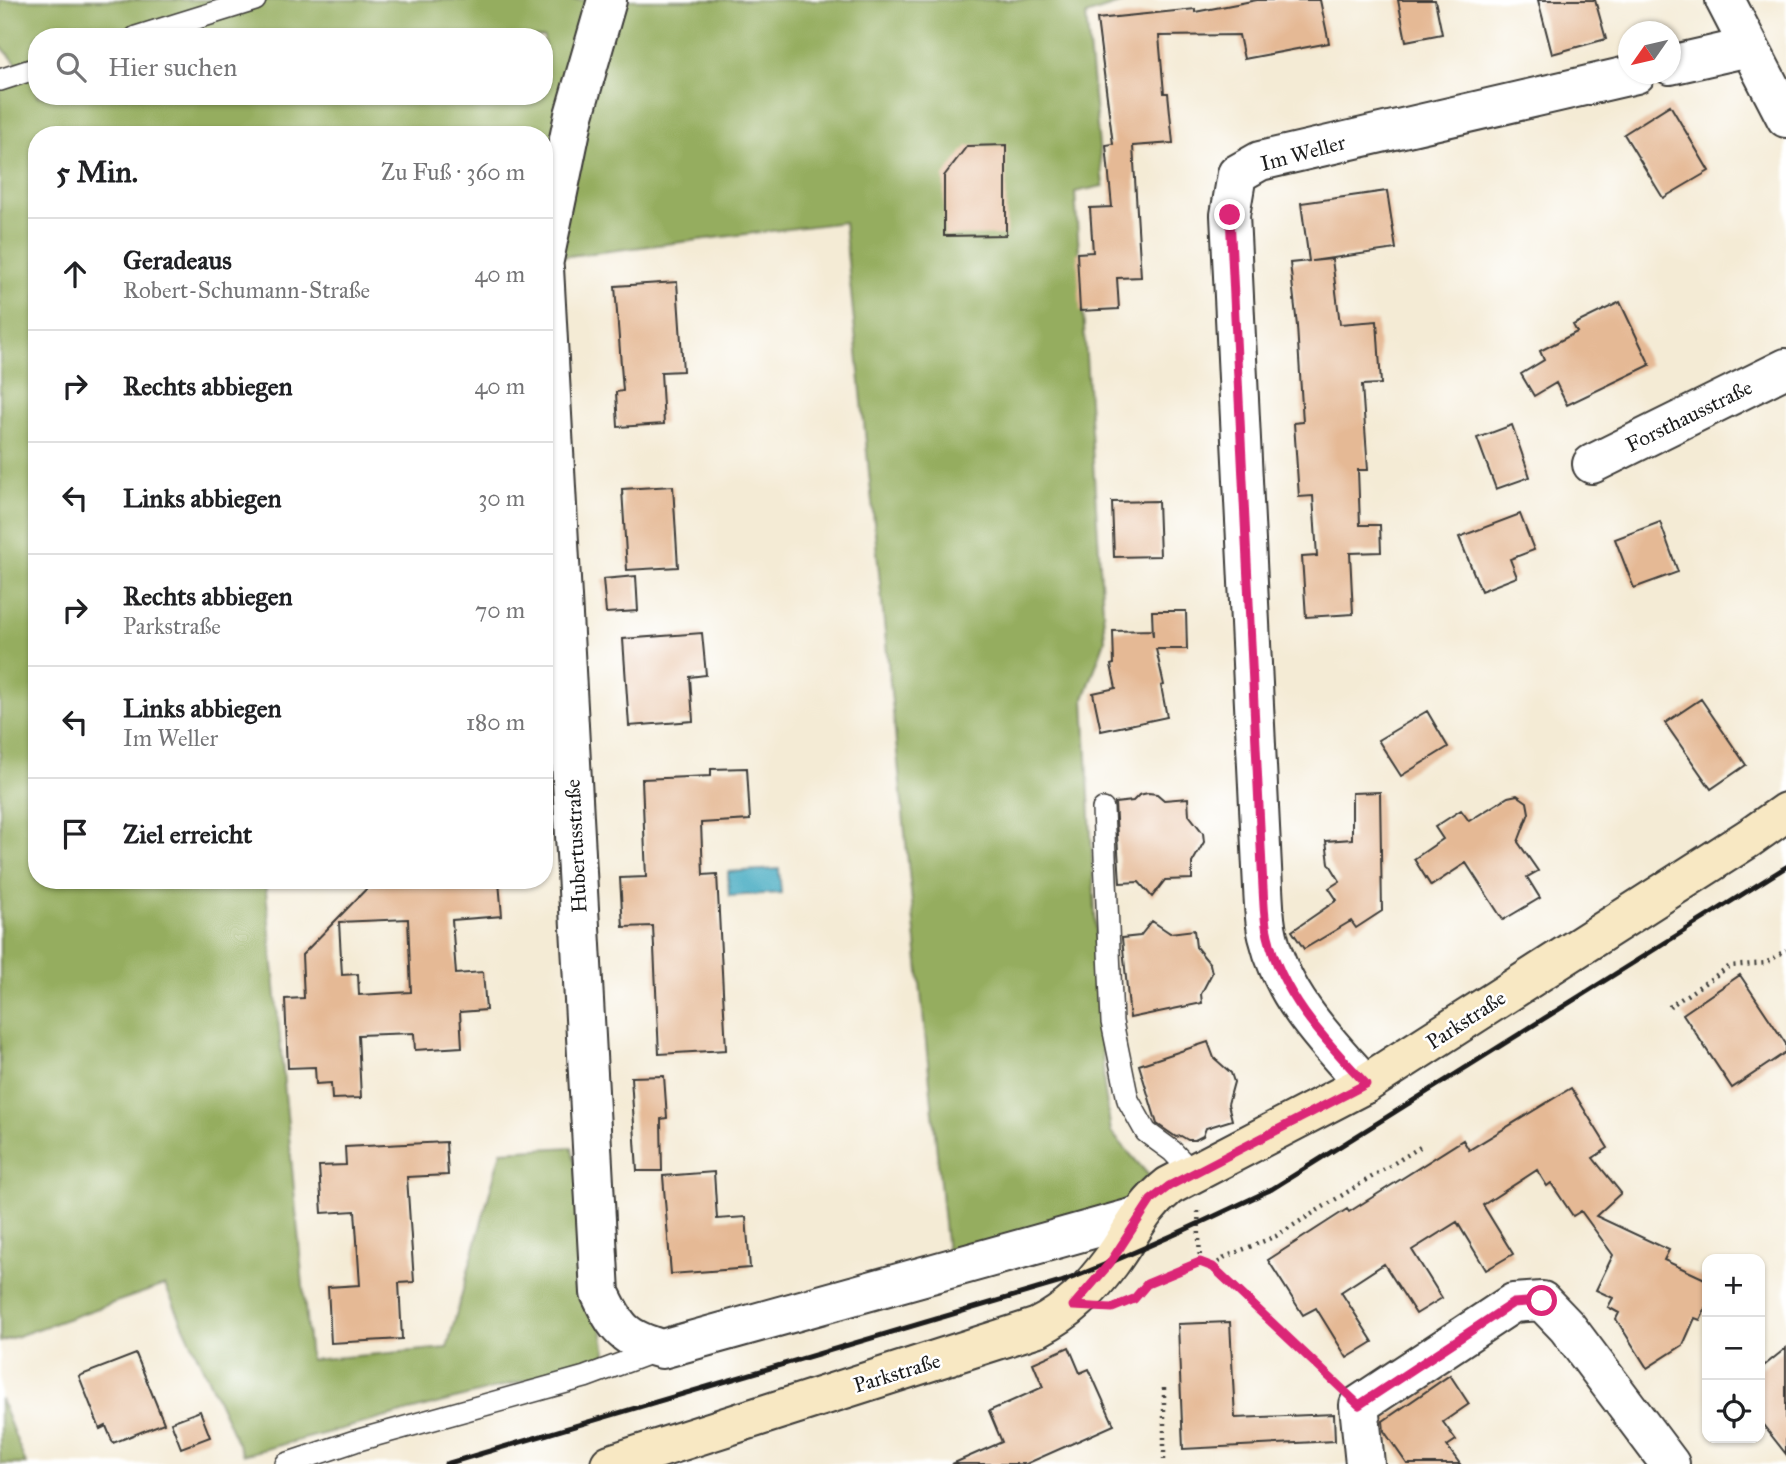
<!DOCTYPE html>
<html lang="de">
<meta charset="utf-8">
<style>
body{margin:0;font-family:"IM FELL Great Primer",serif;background:#f6f6f6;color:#202124}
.controls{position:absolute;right:21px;bottom:21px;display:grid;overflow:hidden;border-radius:14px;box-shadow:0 2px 5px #0004}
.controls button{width:63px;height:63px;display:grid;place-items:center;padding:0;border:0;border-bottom:2px solid #e0e0e0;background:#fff;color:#202124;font:35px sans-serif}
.compass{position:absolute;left:1618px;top:21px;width:63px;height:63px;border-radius:50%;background:#fff;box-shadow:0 2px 5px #0004;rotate:236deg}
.stop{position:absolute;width:21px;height:21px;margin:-16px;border:5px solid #db2777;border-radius:50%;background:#fff}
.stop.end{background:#db2777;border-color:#fff;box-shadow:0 2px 7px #0008}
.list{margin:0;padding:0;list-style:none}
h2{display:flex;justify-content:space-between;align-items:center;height:91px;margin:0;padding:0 28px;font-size:30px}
h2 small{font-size:23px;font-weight:400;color:#757577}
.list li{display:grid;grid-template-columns:46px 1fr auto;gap:21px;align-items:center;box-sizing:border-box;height:112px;padding:0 28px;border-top:2px solid #e0e0e0}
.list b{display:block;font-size:26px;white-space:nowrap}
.list p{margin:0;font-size:23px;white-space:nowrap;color:#757577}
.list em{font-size:23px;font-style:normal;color:#757577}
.icon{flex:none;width:38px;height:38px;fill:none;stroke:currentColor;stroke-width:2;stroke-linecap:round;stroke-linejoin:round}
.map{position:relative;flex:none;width:1786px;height:1464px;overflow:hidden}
.search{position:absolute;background:#fff;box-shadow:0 2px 5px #0004;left:28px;top:28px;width:525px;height:77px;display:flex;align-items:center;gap:18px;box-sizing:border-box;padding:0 24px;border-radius:28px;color:#757577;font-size:26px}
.panel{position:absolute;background:#fff;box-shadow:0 2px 5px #0004;left:28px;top:126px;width:525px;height:763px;border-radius:28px}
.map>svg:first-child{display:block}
</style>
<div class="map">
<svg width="1786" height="1464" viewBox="0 0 1786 1464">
<rect width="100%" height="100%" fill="#fff"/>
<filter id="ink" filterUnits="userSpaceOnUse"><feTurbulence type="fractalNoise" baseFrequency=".0143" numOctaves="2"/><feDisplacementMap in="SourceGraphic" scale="14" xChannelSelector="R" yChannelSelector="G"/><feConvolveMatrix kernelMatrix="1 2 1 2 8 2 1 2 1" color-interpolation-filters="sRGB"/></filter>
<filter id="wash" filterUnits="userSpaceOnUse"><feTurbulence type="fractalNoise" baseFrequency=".00686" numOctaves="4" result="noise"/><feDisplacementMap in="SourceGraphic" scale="28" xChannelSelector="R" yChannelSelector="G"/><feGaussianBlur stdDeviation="1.57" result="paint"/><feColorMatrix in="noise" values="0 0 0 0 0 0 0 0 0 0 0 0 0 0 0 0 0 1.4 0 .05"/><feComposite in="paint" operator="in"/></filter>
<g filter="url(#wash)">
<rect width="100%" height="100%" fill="#f4ebd5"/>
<!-- forest -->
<path fill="#95ad5f" stroke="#58643e" stroke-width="2" fill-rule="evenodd" d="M0 0H1130L1086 15 1103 186 1075 192 1105 640 1084 699 1104 1086 1111 1132 1151 1178 1113 1214 947 1253 844 222 544 259V135H37V880H265L310 1360 447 1348 501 1151 572 1147 607 1359 243 1455 165 1285 0 1342V75L20 67 0 45ZM37 37H544V96H37Z
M0 1398 26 1464H0Z"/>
<!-- water -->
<path fill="#3fa8bf" stroke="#2e626e" stroke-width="2" d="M779 869 781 893 729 896 728 872Z"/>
<g id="blocks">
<!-- building -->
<path fill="#e5b995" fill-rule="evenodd" d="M1257 0H1320L1329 43 1244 59 1239 35 1159 36 1164 93H1168L1173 143 1133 146 1141 277 1117 278 1119 309 1080 311 1077 253 1093 252 1090 208 1112 207 1106 145 1113 144 1097 19 1195 9V12Z
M1398 0H1435L1442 34 1406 41Z
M1538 0H1595L1606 39 1552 54Z
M1670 105 1709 171 1663 198 1624 134Z
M1006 145V235L944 236V176L967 146Z
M1387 191 1396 249 1312 261 1332 259 1340 324 1377 321 1381 384 1362 385 1368 470H1358L1360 525H1380L1381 552 1350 553 1353 614 1306 617 1302 557 1317 556 1313 496 1299 497 1294 423 1303 422 1297 326 1290 263 1309 261 1301 203Z
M677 282 683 371 661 372 664 424 618 427 616 392 623 391 615 286Z
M1620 302 1650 365 1567 405 1556 383 1534 396 1521 374 1544 360 1540 351 1577 332 1573 325Z
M1512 425 1530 477 1496 489 1477 438Z
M673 486 678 567 627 570 622 489Z
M1158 501 1160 556 1114 557 1112 502Z
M1520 514 1534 550 1510 559 1517 577 1481 591 1459 537Z
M1660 522 1678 572 1634 588 1615 539Z
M636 576 638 611 606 613 603 579Z
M1152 611H1186L1187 649H1156L1164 685 1161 686 1167 717 1101 731 1093 693 1116 688 1111 665 1114 664 1113 631 1152 630 1153 636Z
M702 633 706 675 690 677 693 721 629 726 623 639Z
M1701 699 1746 765 1711 789 1665 723Z
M1427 711 1448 747 1401 776 1378 740Z
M747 768 750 820 701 823 703 875 717 874 726 1050 659 1054 653 926 623 927 620 878 646 877 642 779 711 776V769Z
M1380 792 1382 911 1356 928 1351 921 1304 949 1292 931 1337 900 1329 888 1340 881 1329 863 1326 841 1352 839V793Z
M1148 793 1157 794 1164 800 1188 798 1189 815 1203 833 1204 842 1192 863V879L1165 880 1152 897 1139 882 1120 883 1115 803 1133 801 1139 795Z
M1517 795 1527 802 1529 813 1518 842 1538 871 1527 877 1540 898 1503 920 1466 863 1431 886 1414 859 1443 839 1435 827 1461 810 1469 821 1508 797Z
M375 880H437V886L499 882 502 916 452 920 456 974 483 972 486 1010 460 1012 462 1047 415 1050 414 1033 358 1035 361 1098 332 1099 331 1083 316 1084 315 1067 288 1068 285 999 304 998 302 955ZM408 919 411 992 359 995 358 974 342 975 339 922Z
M1152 921 1170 933 1194 930 1196 947 1210 964 1212 973 1201 994 1202 1003 1130 1018 1122 938 1140 936Z
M1740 975 1786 1044V1052L1732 1088 1683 1014Z
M1208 1042 1214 1058 1231 1073 1234 1082 1228 1104 1232 1120 1206 1128 1203 1136 1195 1140H1188L1181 1136 1176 1137 1157 1124 1139 1065Z
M664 1076 667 1118 661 1119 662 1171H637L631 1077Z
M1571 1088 1608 1148 1593 1158 1621 1193 1596 1216 1669 1250 1664 1260 1707 1280V1305L1700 1320 1695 1318 1683 1345 1647 1368 1616 1319 1619 1313 1608 1307 1613 1298 1596 1290 1613 1255 1581 1211 1573 1216 1551 1183 1547 1186 1537 1170 1483 1205 1513 1254 1486 1270 1457 1222 1412 1250 1442 1298 1416 1314 1384 1264 1341 1292 1373 1342 1347 1358 1316 1308 1303 1315 1268 1260 1347 1209 1349 1212 1463 1140 1469 1150Z
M446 1142 448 1175 407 1177 414 1282 399 1283 402 1339 331 1343 328 1287 360 1285 355 1211 322 1213 319 1166 346 1165 345 1147Z
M714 1172 717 1219 746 1217 750 1268 671 1274 663 1176Z
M1230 1322 1235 1418 1334 1414 1335 1441 1183 1449 1178 1324Z
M1069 1347 1080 1373 1089 1369 1114 1425 1026 1464H952L1002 1442 989 1411 1043 1387 1033 1363Z
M1786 1348V1454L1760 1421V1369Z
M136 1354 164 1423 113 1443 106 1426 100 1429 79 1376Z
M1450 1375 1469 1404 1443 1422 1456 1440 1447 1446 1460 1464H1407L1384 1431 1383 1421Z
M200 1411 210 1437 181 1448 171 1422Z"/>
</g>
</g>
<g filter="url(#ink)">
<use href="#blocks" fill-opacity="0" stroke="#3c3b38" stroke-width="2"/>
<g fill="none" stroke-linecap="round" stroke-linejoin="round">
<defs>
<path id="lane" d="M136 37 255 0
M0 80 37 68
M1103 809 1112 1022 1128 1100 1146 1132 1172 1151 1194 1174
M286 1464 355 1441 585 1377 658 1350"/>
<path id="street" d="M1725 0 1786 118
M1670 65 1749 47
M544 260 574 115 607 0
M544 268 600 1293C617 1329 623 1338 662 1349L1139 1216
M1592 464 1786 368
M1365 1084C1326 1041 1282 996 1268 936 1264 921 1264 904 1263 888L1230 215 1237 174 1260 161 1636 74
M1365 1464 1359 1405 1513 1303 1542 1301 1567 1327 1670 1464"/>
<path id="secondary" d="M610 1464 1038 1327C1069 1311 1089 1291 1110 1263 1132 1234 1139 1210 1169 1186L1365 1084 1749 838 1786 812"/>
</defs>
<!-- lane casing -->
<use href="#lane" stroke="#3c3b38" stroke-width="24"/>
<!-- street casing -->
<use href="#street" stroke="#3c3b38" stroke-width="42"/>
<!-- secondary casing -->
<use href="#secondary" stroke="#3c3b38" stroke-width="42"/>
<!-- path -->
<path stroke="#3c3b38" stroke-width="4.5" stroke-dasharray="2 5" stroke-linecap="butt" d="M1669 1007 1730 966 1766 963 1786 950
M1198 1211 1200 1262
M1213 1267 1225 1257 1276 1236 1422 1146
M1125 1303 1134 1299 1147 1284 1200 1262 1213 1267 1334 1382
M1164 1388V1464"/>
<!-- lane -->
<use href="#lane" stroke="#fff" stroke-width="21"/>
<!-- street -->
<use href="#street" stroke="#fff" stroke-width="38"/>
<!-- secondary -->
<use href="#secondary" stroke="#f8e8c3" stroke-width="38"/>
<!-- rail -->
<path stroke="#1c1c1c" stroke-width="5" d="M446 1464 1061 1282C1133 1255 1202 1222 1272 1189L1786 867"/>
</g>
</g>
<g fill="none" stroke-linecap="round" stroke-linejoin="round" filter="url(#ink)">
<!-- route -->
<path stroke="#db2777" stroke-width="9" d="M1230 215 1263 888C1264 904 1264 921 1268 936 1282 996 1326 1041 1366 1084L1169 1186 1151 1200 1110 1263 1073 1306 1112 1308 1134 1299 1147 1284 1200 1262 1213 1267 1359 1405 1513 1303 1542 1301"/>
</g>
<g text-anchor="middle" stroke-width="5" stroke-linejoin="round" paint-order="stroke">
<!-- street labels -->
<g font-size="21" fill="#1c1c1c" stroke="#fff">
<text transform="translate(1303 153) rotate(-15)" y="7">Im Weller</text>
<text transform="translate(1689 416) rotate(-26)" y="7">Forsthausstraße</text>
<text transform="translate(576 846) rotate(-93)" y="7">Hubertusstraße</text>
<text transform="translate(1466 1020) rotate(-33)" y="7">Parkstraße</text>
<text transform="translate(897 1373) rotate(-17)" y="7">Parkstraße</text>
</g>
</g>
</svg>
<div class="controls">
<button>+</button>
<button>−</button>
<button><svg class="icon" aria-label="locate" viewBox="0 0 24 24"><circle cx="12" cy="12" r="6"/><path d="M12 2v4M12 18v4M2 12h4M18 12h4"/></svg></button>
</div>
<svg class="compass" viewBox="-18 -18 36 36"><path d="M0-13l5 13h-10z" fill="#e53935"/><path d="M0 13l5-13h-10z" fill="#757577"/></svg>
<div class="stop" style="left:1542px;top:1301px"></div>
<div class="stop end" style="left:1230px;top:215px"></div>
<div class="search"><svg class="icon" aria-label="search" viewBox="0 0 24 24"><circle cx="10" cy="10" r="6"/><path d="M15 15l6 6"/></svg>Hier suchen</div>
<section class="panel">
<h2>5 Min.<small>Zu Fuß · 360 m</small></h2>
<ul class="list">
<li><svg class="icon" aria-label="ahead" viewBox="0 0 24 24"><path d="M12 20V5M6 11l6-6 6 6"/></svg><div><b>Geradeaus</b><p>Robert-Schumann-Straße</p></div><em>40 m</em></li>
<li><svg class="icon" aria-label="right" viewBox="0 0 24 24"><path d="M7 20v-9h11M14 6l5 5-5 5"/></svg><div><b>Rechts abbiegen</b></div><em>40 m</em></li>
<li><svg class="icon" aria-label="left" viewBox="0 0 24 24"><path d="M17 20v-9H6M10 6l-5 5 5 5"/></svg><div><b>Links abbiegen</b></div><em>30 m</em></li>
<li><svg class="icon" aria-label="right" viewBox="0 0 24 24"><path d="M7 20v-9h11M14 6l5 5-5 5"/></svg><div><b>Rechts abbiegen</b><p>Parkstraße</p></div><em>70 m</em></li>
<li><svg class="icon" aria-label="left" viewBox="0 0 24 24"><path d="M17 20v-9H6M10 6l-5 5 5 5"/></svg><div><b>Links abbiegen</b><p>Im Weller</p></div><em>180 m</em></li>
<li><svg class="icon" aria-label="arrive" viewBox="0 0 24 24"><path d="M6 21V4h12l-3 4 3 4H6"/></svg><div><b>Ziel erreicht</b></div></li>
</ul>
</section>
</div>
